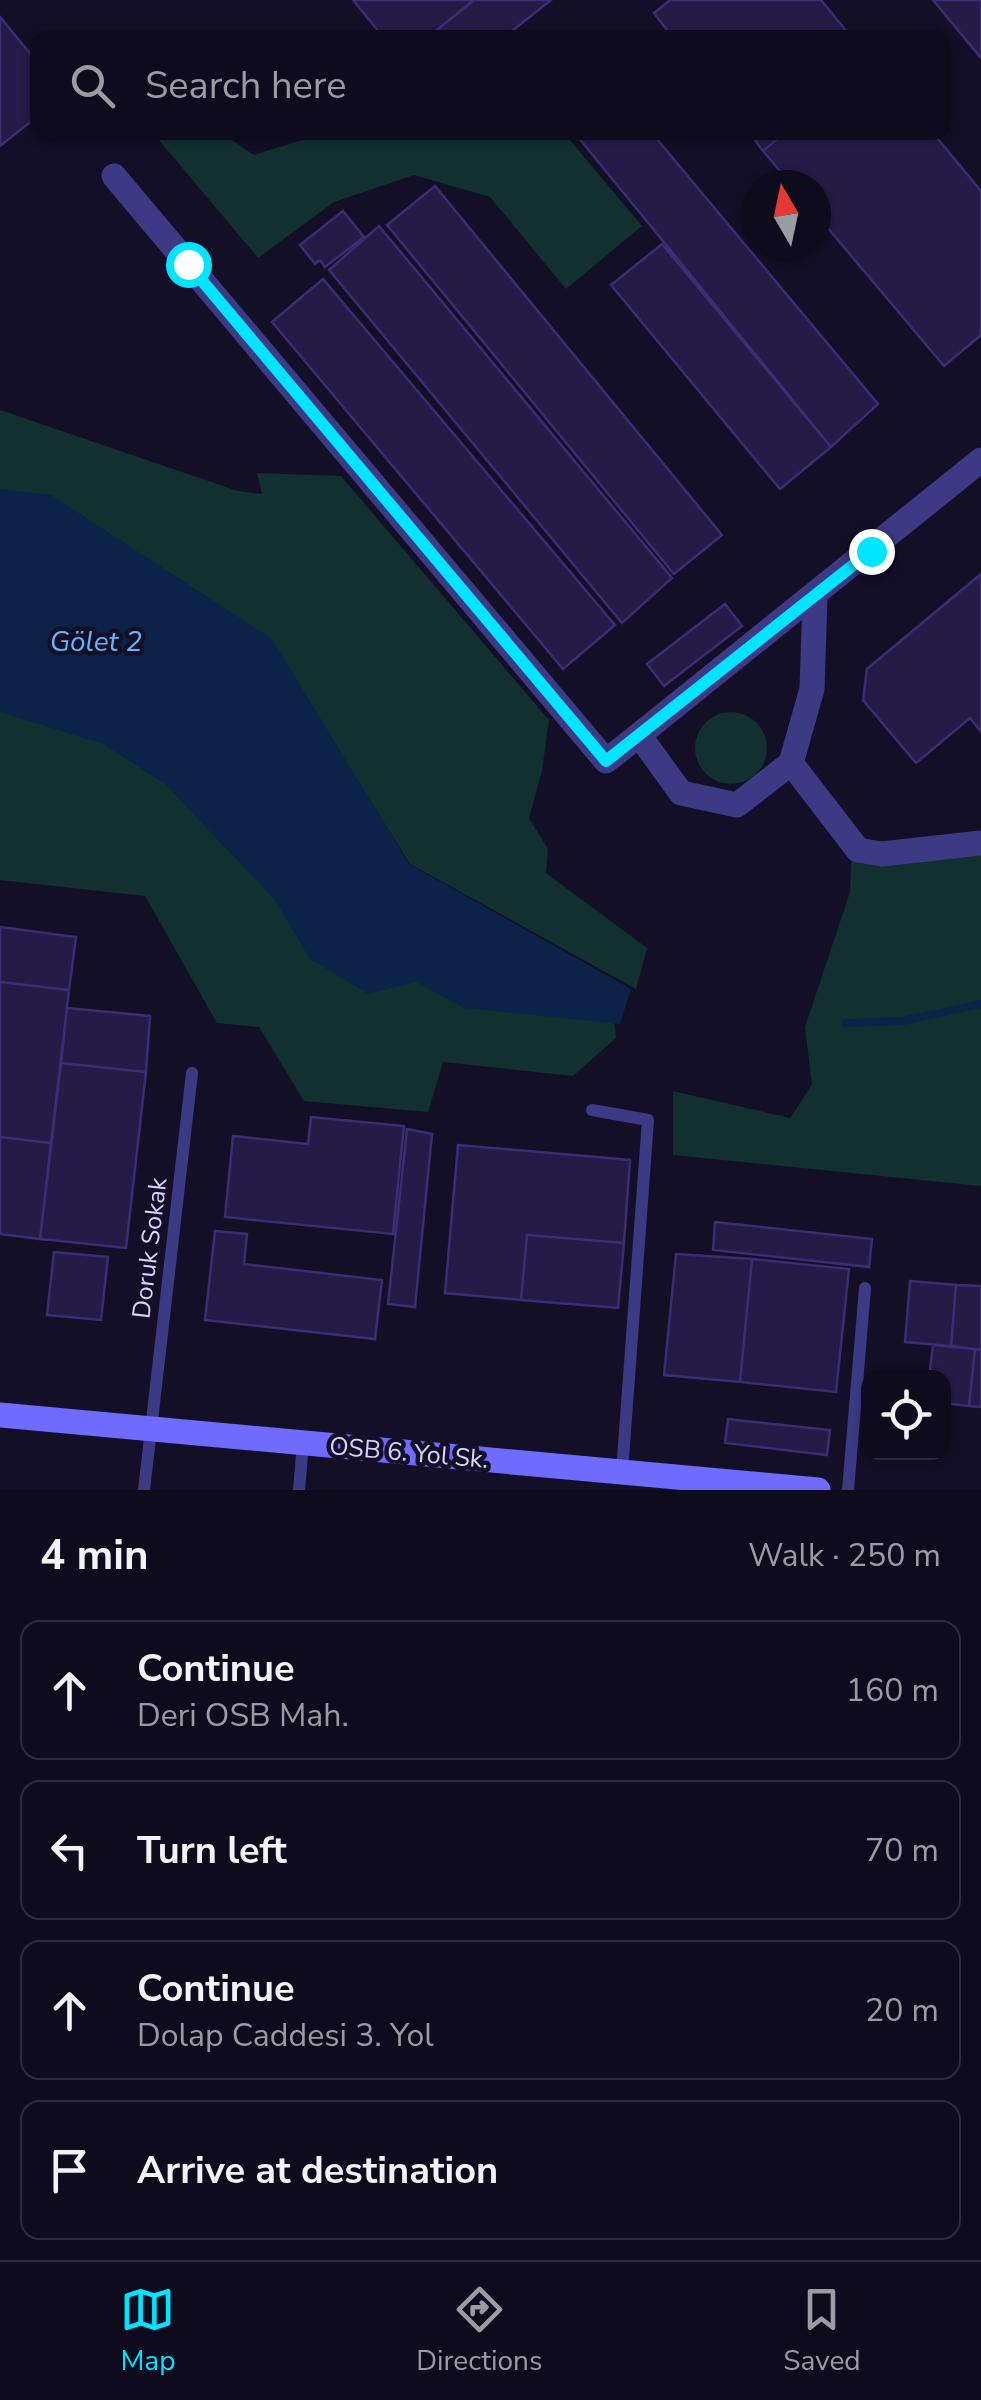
<!DOCTYPE html>
<meta charset="utf-8">
<style>
body{margin:0;font-family:"Nunito Sans",sans-serif;background:#171425;color:#f1f3f6}
.controls{position:absolute;right:30px;bottom:30px;display:grid;overflow:hidden;border-radius:20px;box-shadow:0 2px 8px #0004}
.controls button{width:90px;height:90px;display:grid;place-items:center;padding:0;border:0;border-bottom:2px solid #2e2b3b;background:#0e0b1c;color:#f1f3f6;font:50px sans-serif}
.compass{position:absolute;left:741px;top:170px;width:90px;height:90px;border-radius:50%;background:#0e0b1c;box-shadow:0 2px 8px #0004;rotate:351deg}
.stop{position:absolute;width:30px;height:30px;margin:-22px;border:8px solid #00e5ff;border-radius:50%;background:#fff}
.stop.end{background:#00e5ff;border-color:#fff;box-shadow:0 2px 10px #0008}
.list{margin:0;padding:0;list-style:none}
h2{display:flex;justify-content:space-between;align-items:center;height:130px;margin:0;padding:0 40px;font-size:42px}
h2 small{font-size:32px;font-weight:400;color:#9b9ba3}
.list li{display:grid;grid-template-columns:65px 1fr auto;gap:30px;align-items:center;box-sizing:border-box;height:140px;margin:0 20px 20px;padding:0 20px;border:2px solid #2e2b3b;border-radius:20px}
.list b{display:block;font-size:38px;white-space:nowrap}
.list p{margin:0;font-size:32px;white-space:nowrap;color:#9b9ba3}
.list em{font-size:32px;font-style:normal;color:#9b9ba3}
.icon{flex:none;width:55px;height:55px;fill:none;stroke:currentColor;stroke-width:2;stroke-linecap:round;stroke-linejoin:round}
.map{position:relative;flex:none;width:981px;height:1490px;overflow:hidden}
.search{position:absolute;background:#0e0b1c;box-shadow:0 2px 8px #0004;left:30px;right:30px;top:30px;height:110px;display:flex;align-items:center;gap:25px;box-sizing:border-box;padding:0 35px;border-radius:20px;color:#9b9ba3;font-size:38px}
.sheet{height:770px;background:#0e0b1c}
nav{display:flex;justify-content:space-around;align-items:center;box-sizing:border-box;height:140px;border-top:2px solid #2e2b3b;background:#0e0b1c;font-size:28px;color:#9b9ba3}
nav a{display:grid;justify-items:center;gap:5px}
nav .on{color:#00e5ff}
.map>svg:first-child{display:block}
</style>
<div class="map">
<svg width="981" height="1490" viewBox="0 0 981 1490">
<rect width="100%" height="100%" fill="#130f26"/>
<!-- green -->
<path fill="#12302f" d="M153 133H221L254 155 324 133H564L642 226 566 289 490 197 414 175 334 202 258 258Z
M0 410 238 491 262 494 257 473 341 476 549 720 542 771 529 818 548 849 546 873 647 948 636 989 410 864 268 638 0 495Z
M0 679 131 749 423 969 613 1010 616 1038 573 1076 443 1062 428 1112 304 1101 259 1027 217 1023 145 896 0 880Z
M695 748a36 36 0 1 1 72 0a36 36 0 1 1-72 0Z
M852 840 878 855 981 842V1186L673 1155V1091L790 1118 812 1085 805 1027 850 892Z"/>
<!-- water -->
<path fill="#0c2248" d="M0 489 51 495 272 639 409 864 631 989 620 1024 464 1008 416 982 368 994 310 959 275 900 165 784 103 744 0 712Z"/>
<g fill="none" stroke-linecap="round" stroke-linejoin="round">
<!-- stream -->
<path stroke="#0c2248" stroke-width="8" d="M846 1023 903 1021 981 1004"/>
</g>
<!-- building -->
<path fill="#241b47" stroke="#3b2d73" stroke-width="2.5" d="M353 0H474L427 38H384Z
M474 0H551L503 38H427Z
M670 0H821L852 38H673L654 13Z
M933 0H981V58Z
M0 17 38 63V116L0 146Z
M574 132H651L878 404 831 447Z
M749 132H785L763 151Z
M785 132H932L981 191V335L944 366 816 214V185H792L763 151Z
M435 186 722 535 674 574 387 225Z
M343 211 364 237 325 267 320 260 315 264 300 245Z
M379 226 672 578 622 623 329 270Z
M662 244 831 447 780 489 611 285Z
M323 279 615 625 563 669 272 322Z
M981 574V732L970 718 916 763 863 700 867 669Z
M725 604 742 626 664 686 647 664Z
M0 927 76 937 69 990 0 982Z
M0 982 69 990 51 1143 0 1137Z
M67 1008 150 1016 146 1072 61 1063Z
M61 1063 146 1072 126 1248 40 1239Z
M311 1117 404 1126 393 1234 225 1217 233 1136 308 1144Z
M407 1129 432 1134 415 1307 388 1304Z
M0 1137 51 1143 40 1239 0 1234Z
M458 1145 630 1160 624 1243 527 1235 521 1300 445 1293Z
M715 1222 872 1239 869 1267 713 1250Z
M215 1231 247 1234 244 1264 382 1280 375 1339 205 1320Z
M527 1235 624 1243 618 1308 521 1300Z
M54 1252 108 1257 101 1320 47 1315Z
M676 1254 752 1259 740 1382 664 1375Z
M752 1259 849 1269 836 1392 740 1382Z
M910 1281 956 1285 951 1346 905 1342Z
M956 1285 981 1286V1350L951 1346Z
M933 1345 975 1349 969 1406 944 1403V1378H929Z
M975 1349 981 1350V1407L969 1406Z
M728 1419 830 1430 827 1455 725 1443Z"/>
<g fill="none" stroke-linecap="round" stroke-linejoin="round">
<!-- service -->
<path stroke="#3d3a85" stroke-width="12" d="M592 1110 648 1120 622 1472
M144 1490 192 1073
M299 1490 303 1443
M848 1490 865 1288"/>
<!-- minor -->
<path stroke="#3d3a85" stroke-width="25" d="M114 176 606 761 639 735
M815 597 812 689 791 763 737 805 681 793 639 735 981 460
M791 763 858 850 882 854 981 843"/>
<!-- secondary -->
<path stroke="#6f6bff" stroke-width="25" d="M0 1415 818 1490"/>
</g>
<g fill="none" stroke-linecap="round" stroke-linejoin="round">
<!-- route -->
<path stroke="#00e5ff" stroke-width="12" d="M188 264 606 761 871 551"/>
</g>
<g text-anchor="middle" stroke-width="9" stroke-linejoin="round" paint-order="stroke">
<!-- street labels -->
<g font-size="25" fill="#d9d4ff" stroke="#130f26">
<text transform="translate(149 1248) rotate(-83)" y="9">Doruk Sokak</text>
<text transform="translate(409 1452) rotate(5)" y="9">OSB 6. Yol Sk.</text>
</g>
<!-- water labels -->
<g font-size="28" font-style="italic" fill="#62b6ff" stroke="#130f26">
<text x="96" y="651">Gölet 2</text>
</g>
</g>
</svg>
<div class="controls">
<button><svg class="icon" aria-label="locate" viewBox="0 0 24 24"><circle cx="12" cy="12" r="6"/><path d="M12 2v4M12 18v4M2 12h4M18 12h4"/></svg></button>
</div>
<svg class="compass" viewBox="-18 -18 36 36"><path d="M0-13l5 13h-10z" fill="#e53935"/><path d="M0 13l5-13h-10z" fill="#9b9ba3"/></svg>
<div class="stop" style="left:188px;top:264px"></div>
<div class="stop end" style="left:871px;top:551px"></div>
<div class="search"><svg class="icon" aria-label="search" viewBox="0 0 24 24"><circle cx="10" cy="10" r="6"/><path d="M15 15l6 6"/></svg>Search here</div>
</div>
<section class="sheet">
<h2>4 min<small>Walk · 250 m</small></h2>
<ul class="list">
<li><svg class="icon" aria-label="ahead" viewBox="0 0 24 24"><path d="M12 20V5M6 11l6-6 6 6"/></svg><div><b>Continue</b><p>Deri OSB Mah.</p></div><em>160 m</em></li>
<li><svg class="icon" aria-label="left" viewBox="0 0 24 24"><path d="M17 20v-9H6M10 6l-5 5 5 5"/></svg><div><b>Turn left</b></div><em>70 m</em></li>
<li><svg class="icon" aria-label="ahead" viewBox="0 0 24 24"><path d="M12 20V5M6 11l6-6 6 6"/></svg><div><b>Continue</b><p>Dolap Caddesi 3. Yol</p></div><em>20 m</em></li>
<li><svg class="icon" aria-label="arrive" viewBox="0 0 24 24"><path d="M6 21V4h12l-3 4 3 4H6"/></svg><div><b>Arrive at destination</b></div></li>
</ul>
</section>
<nav>
<a class="on"><svg class="icon" aria-label="map" viewBox="0 0 24 24"><path d="M3 6l6-2 6 2 6-2v14l-6 2-6-2-6 2zM9 4v14M15 6v14"/></svg>Map</a>
<a><svg class="icon" aria-label="directions" viewBox="0 0 24 24"><path d="M12 3l9 9-9 9-9-9zM9 14v-3h6M13 9l2 2-2 2"/></svg>Directions</a>
<a><svg class="icon" aria-label="saved" viewBox="0 0 24 24"><path d="M7 4h10v16l-5-4-5 4z"/></svg>Saved</a>
</nav>
